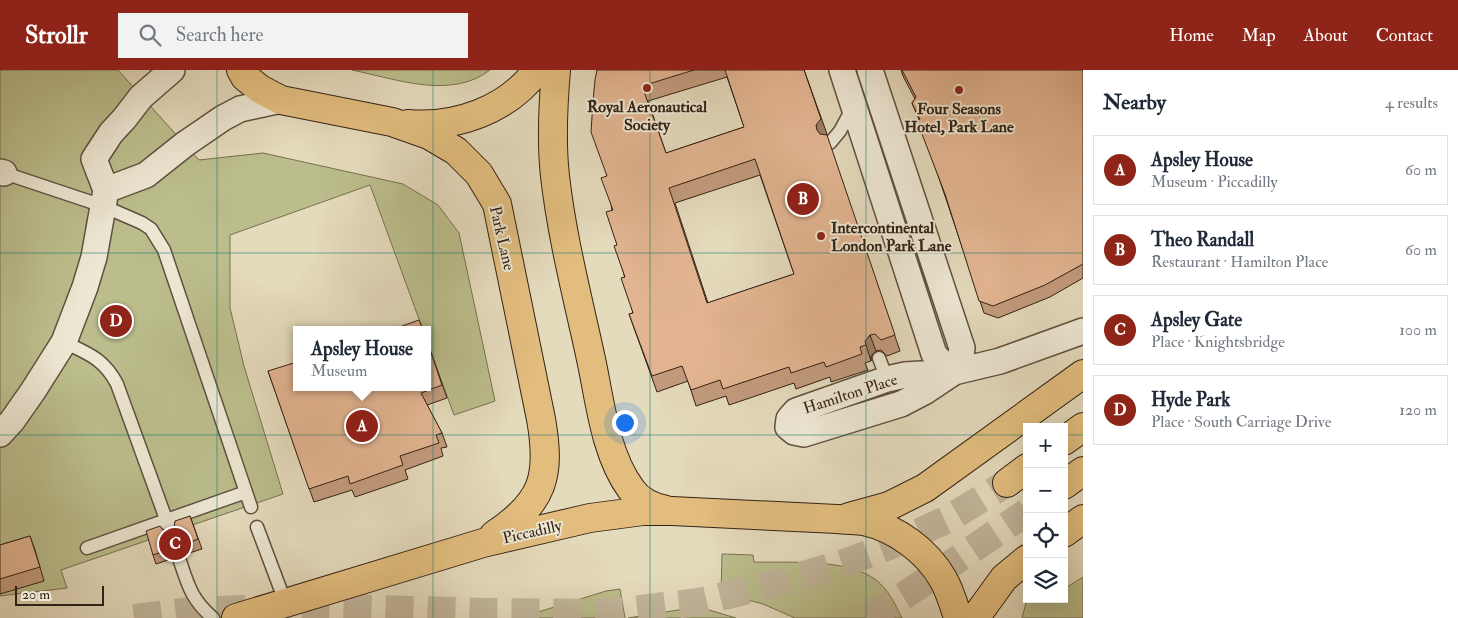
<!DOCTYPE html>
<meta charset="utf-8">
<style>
body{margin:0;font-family:"IM FELL Double Pica",serif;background:#f2f2f3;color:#1f2937}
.controls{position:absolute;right:15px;bottom:15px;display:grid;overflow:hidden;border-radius:0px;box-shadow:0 5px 20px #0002}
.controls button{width:45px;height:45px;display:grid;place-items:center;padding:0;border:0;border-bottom:1px solid #e0e1e3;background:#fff;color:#1f2937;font:25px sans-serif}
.scale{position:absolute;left:15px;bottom:12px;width:89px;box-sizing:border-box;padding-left:5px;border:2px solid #342215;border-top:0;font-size:14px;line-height:18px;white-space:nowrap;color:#342215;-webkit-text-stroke:4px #ede7d3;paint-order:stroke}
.you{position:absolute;left:624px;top:352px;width:18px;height:18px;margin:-12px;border:4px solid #fff;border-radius:50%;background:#1a73e8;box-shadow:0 0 0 8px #1a73e833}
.badge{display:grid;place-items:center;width:32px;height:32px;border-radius:50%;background:#8f2418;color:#fff;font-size:16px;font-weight:700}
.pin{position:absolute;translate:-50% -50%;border:2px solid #fff;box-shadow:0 1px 5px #0006}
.popup{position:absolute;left:293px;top:256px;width:138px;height:65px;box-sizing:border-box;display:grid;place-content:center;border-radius:0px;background:#fff;filter:drop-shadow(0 1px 4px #0005);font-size:16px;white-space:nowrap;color:#747a83}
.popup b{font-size:19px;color:#1f2937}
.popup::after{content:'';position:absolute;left:50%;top:100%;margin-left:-10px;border:10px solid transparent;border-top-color:#fff}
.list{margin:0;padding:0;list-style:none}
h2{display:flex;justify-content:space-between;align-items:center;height:65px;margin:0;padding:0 20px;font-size:21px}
h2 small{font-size:16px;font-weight:400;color:#747a83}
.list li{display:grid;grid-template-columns:32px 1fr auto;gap:15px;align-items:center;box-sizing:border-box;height:70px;margin:0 10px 10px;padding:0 10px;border:1px solid #e0e1e3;border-radius:0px}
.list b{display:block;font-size:19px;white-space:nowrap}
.list p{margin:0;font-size:16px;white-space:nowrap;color:#747a83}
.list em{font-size:16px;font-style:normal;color:#747a83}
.icon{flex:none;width:28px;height:28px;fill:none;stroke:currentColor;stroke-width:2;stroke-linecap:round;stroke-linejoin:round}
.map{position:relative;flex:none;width:1083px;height:548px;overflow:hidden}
header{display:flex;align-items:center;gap:30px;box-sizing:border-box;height:70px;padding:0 25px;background:#8f2418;color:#fff}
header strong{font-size:24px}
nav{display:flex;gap:28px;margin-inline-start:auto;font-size:18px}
.search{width:350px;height:45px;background:#f2f2f3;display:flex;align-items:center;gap:12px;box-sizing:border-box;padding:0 18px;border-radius:0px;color:#747a83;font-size:19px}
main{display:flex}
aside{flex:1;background:#fff}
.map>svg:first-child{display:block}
</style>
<header>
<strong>Strollr</strong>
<div class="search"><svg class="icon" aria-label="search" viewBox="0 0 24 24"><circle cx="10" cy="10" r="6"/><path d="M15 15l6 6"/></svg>Search here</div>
<nav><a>Home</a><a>Map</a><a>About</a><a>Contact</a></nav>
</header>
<main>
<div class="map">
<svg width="1083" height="548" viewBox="0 0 1083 548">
<rect width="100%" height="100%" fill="#e4dabc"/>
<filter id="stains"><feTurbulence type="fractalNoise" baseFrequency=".004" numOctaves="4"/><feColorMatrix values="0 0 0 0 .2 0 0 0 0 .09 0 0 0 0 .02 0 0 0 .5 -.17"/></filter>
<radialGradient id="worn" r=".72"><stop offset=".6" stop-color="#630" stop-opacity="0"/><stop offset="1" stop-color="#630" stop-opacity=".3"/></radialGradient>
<!-- green -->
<path fill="#bbbd8c" stroke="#787050" d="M0 0H118L199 90 263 83 403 114 438 135 459 163 495 331 454 345 427 271V260H423L370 115 230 165V238L244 296 283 424 61 500 67 518 0 526Z
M352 0H490C451 30 396 9 352 0Z
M722 484 753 485 754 492C788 493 848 488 876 510 888 519 895 534 902 548H795L763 534 721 523Z
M1083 507V548H1022L1027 529H1064V519Z
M620 519 625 548H519L606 521Z
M691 538 709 540 736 548H628Z"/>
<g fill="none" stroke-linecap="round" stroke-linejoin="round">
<!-- primary-tunnel -->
<path stroke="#c1b59b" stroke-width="28" stroke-dasharray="28 14" stroke-linecap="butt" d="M134 548 190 541 307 537 489 542 606 543 699 532 774 514 850 491 889 476 948 449 1007 413
M867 548 905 525 1027 442"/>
<defs>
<path id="lane" d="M830 73 840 61 853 37
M4 103 103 136 142 153 151 159 164 180 251 437
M64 272C89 284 104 289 117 314L171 463
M879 288 887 309
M257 457 286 534
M87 478 246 422
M179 488C188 515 191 529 213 548"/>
<path id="street" d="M842 0 934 284 943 294 954 302
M870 0 962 278 960 291 954 302 924 322 901 334 804 364 794 362 788 357 789 349 796 341 887 309 905 305 954 302 1000 291 1083 261
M0 102 4 103
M106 120 146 105 185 74 223 48 240 39 281 30
M0 364 12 351 33 321 64 272 85 217 94 187 106 120 94 89 111 63 124 49 141 27 172 0"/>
<path id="primary" d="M1064 371 1083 357
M1007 413 1027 398
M1064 415 1083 401"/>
<path id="highway" d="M241 0 245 7 260 19 281 30 392 52 429 65 456 81 479 104 497 134 541 349C551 406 544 432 494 465
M556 0C553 35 551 71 555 106 562 168 578 229 591 289 600 331 605 384 631 419 639 431 652 437 666 440
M408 54C456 58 508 40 537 0
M849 447 889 436 925 418 1083 304
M1064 463 1083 449
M236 548 483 473 590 448 643 441H672L837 449C846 450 856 450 864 451 896 458 927 481 943 509 950 521 954 535 958 548
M975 548 1004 508 1027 489"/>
</defs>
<!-- lane casing -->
<use href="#lane" stroke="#60503f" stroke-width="15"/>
<!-- street casing -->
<use href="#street" stroke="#60503f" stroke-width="28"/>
<!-- primary casing -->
<use href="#primary" stroke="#342215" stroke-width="30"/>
<!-- highway casing -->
<use href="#highway" stroke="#342215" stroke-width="30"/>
<!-- lane -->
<use href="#lane" stroke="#ede7d3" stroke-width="12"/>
<!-- street -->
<use href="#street" stroke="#ede7d3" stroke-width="25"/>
<!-- primary -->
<use href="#primary" stroke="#e2bd7e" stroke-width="28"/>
<!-- highway -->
<use href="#highway" stroke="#e2bd7e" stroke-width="28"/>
</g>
<!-- wall -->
<path fill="#c29b7d" stroke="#342215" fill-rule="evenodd" d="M597 0H804L900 281 887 286 881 280 876 281 871 286V291L865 293 868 300 831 312 830 307 796 319 794 313 729 335 726 326 696 336 688 311 657 322 629 244 633 243 617 175 607 106ZM727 7 744 57 666 83 648 31ZM760 105 794 204 708 233 675 133Z
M901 0H1083V208L1050 227 998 248 984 243 946 129 919 50 912 33 915 29 903 6Z
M427 271 447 328 427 335 442 363 447 377 441 378 443 386 405 400 408 409 355 427 352 420 314 432 268 301 297 317Z
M190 446 202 479 186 484 181 480H177L173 483 171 489 156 494 153 485 163 460 170 461Z
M30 466 35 480 44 511 0 524V475Z"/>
<!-- shaded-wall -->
<path fill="#9e7e66" stroke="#342215" d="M804 0 827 64 822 71 817 60Z
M870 265 876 281 871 286V291L866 275 865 271Z
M173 470 177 480 173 483 171 489 168 480 169 473Z"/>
<!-- building -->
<path fill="#e2b491" stroke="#342215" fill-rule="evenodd" d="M597 0H694L642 16 666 83 744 57 725 0H804L821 49 816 55 817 60 820 64 827 65 895 265 881 270 875 264 870 265 865 271 866 275 860 277 862 284 826 297 824 292 791 303 789 297 723 319 720 310 691 320 682 296 652 306 629 244 633 243 621 208 625 207 614 176 617 175 606 142 613 140 601 108 607 106 591 62 593 31 595 10ZM755 89 794 204 707 233 669 118Z
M902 0H1083V194L1045 215 993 236 979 231 945 124 917 51 920 49 912 33 916 27Z
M419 250 423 260H391Z
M427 271 442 315 421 323 442 363 436 365 439 373 400 386 403 395 350 414 348 406 309 419 268 301 297 292V317H427Z
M190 446 198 469 183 475 178 470H173L169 473 168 480 153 485 146 461 160 456 163 460 170 461 174 458 175 451Z
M30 466 40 497 0 509V475Z"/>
<!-- grid -->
<path fill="none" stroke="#0f766e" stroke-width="1" stroke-opacity="0.55" d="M217 0V548M433 0V548M650 0V548M866 0V548M0 183H1083M0 365H1027M1064 365H1083"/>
<!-- markers -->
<g fill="#8f2418" stroke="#ede7d3" stroke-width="2">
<circle cx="647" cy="18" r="5"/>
<circle cx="959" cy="20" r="5"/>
<circle cx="821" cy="166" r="5"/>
</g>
<g text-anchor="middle" stroke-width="4" stroke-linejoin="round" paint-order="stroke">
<!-- poi labels -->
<g font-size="16" font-weight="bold" fill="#342215" stroke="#ede7d3">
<text x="647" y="42">Royal Aeronautical<tspan x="647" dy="18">Society</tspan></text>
<text x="959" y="44">Four Seasons<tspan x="959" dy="18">Hotel, Park Lane</tspan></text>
<text x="831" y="163" text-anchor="start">Intercontinental<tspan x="831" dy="18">London Park Lane</tspan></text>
</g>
<!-- street labels -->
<g font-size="16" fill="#342215" stroke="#ede7d3">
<text transform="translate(503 168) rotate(77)" y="6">Park Lane</text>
<text transform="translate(850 323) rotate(-18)" y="6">Hamilton Place</text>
<text transform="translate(532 461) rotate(-13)" y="6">Piccadilly</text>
</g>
</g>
<rect width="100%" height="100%" filter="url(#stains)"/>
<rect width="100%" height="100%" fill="url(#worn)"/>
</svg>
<div class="controls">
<button>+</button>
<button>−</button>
<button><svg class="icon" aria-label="locate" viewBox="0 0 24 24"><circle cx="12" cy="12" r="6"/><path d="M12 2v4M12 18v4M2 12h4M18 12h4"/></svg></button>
<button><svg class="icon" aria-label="layers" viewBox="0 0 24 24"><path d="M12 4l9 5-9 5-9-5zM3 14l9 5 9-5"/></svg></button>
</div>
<div class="scale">20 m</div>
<div class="you"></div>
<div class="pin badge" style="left:362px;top:356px">A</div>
<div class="popup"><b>Apsley House</b>Museum</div>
<div class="pin badge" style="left:803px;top:129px">B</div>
<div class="pin badge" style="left:175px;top:474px">C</div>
<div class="pin badge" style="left:116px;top:251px">D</div>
</div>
<aside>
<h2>Nearby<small>4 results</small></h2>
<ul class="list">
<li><span class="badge">A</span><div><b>Apsley House</b><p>Museum · Piccadilly</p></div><em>60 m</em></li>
<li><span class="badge">B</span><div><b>Theo Randall</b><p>Restaurant · Hamilton Place</p></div><em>60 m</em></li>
<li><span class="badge">C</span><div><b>Apsley Gate</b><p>Place · Knightsbridge</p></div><em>100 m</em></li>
<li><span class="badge">D</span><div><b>Hyde Park</b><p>Place · South Carriage Drive</p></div><em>120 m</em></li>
</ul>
</aside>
</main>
